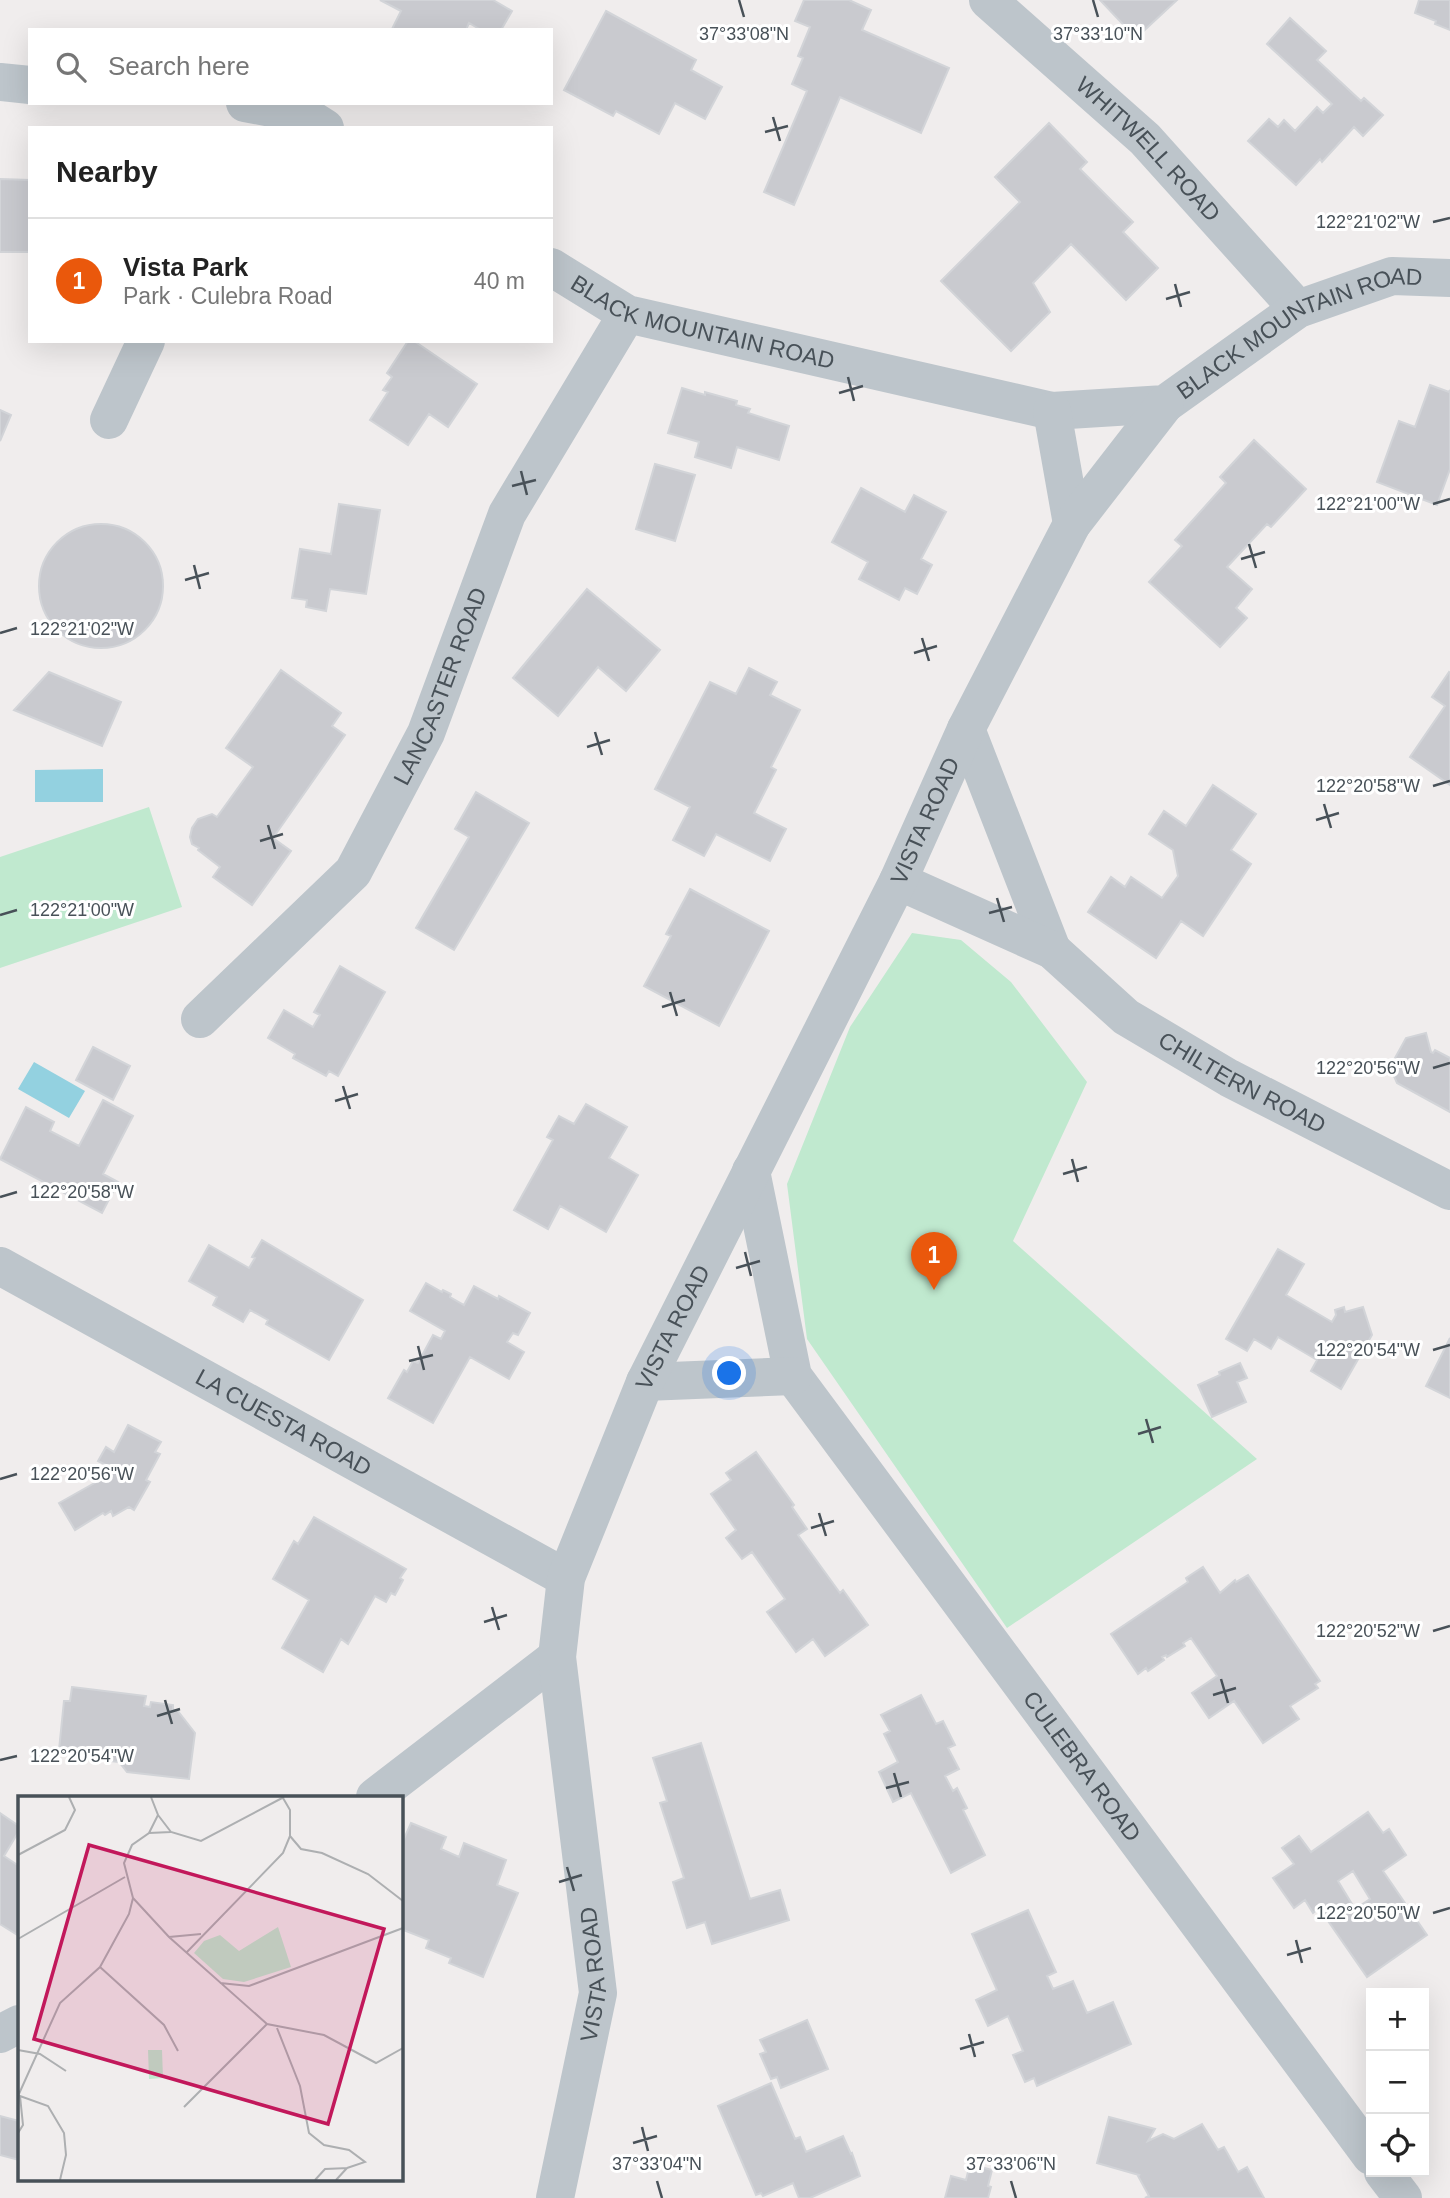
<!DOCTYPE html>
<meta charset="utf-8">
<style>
body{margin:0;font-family:Arial,sans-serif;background:#f6f6f6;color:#222}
.controls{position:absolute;right:21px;bottom:21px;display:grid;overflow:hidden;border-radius:0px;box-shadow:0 7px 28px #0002}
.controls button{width:63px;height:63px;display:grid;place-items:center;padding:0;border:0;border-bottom:2px solid #e0e0e0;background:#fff;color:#222;font:35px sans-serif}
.you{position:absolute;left:730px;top:1374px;width:24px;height:24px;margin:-18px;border:5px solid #fff;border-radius:50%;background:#1a73e8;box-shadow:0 0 0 10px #1a73e833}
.badge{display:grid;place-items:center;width:46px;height:46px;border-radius:50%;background:#ea580c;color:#fff;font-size:23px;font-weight:700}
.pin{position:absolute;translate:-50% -58px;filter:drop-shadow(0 2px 4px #0008)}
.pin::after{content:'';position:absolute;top:37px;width:24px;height:21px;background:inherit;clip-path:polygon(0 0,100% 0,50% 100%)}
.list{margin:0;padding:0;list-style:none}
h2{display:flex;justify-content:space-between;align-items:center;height:91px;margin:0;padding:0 28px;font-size:30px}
h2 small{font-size:23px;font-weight:400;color:#767676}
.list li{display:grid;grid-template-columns:46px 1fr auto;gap:21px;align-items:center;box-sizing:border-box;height:126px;padding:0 28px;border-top:2px solid #e0e0e0}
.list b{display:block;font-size:26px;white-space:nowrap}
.list p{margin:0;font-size:23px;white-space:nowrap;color:#767676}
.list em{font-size:23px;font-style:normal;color:#767676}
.icon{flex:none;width:38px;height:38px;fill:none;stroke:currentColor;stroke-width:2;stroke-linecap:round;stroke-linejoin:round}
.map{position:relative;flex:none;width:1450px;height:2198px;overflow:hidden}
.search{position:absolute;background:#fff;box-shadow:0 7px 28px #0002;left:28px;top:28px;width:525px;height:77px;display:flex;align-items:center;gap:18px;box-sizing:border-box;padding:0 24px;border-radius:0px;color:#767676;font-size:26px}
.panel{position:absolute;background:#fff;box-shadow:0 7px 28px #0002;left:28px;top:126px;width:525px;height:217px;border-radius:0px}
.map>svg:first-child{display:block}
</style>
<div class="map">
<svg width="1450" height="2198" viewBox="0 0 1450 2198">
<rect width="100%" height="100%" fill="#f0eded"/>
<!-- green -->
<path fill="#c0e9cf" d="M149 807 182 907 0 968V857Z
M912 933 961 940 1011 982 1087 1082 1013 1241 1257 1459 1007 1628 807 1339 787 1184 850 1027Z"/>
<!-- water -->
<path fill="#93d1e0" d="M103 769V802H35V770Z
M34 1062 85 1091 69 1118 18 1089Z"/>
<!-- building -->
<path fill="#c9cacf" stroke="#d2d4d8" stroke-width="2" fill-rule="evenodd" d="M380 0H493L512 11 501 30H481L469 23 466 30H394L392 29 401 11Z
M804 0H849L871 10 862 30 949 68 921 133 840 97 794 205 764 192 807 91 792 84 803 58 798 56 810 27 795 21Z
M1100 0H1177L1136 38Z
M1419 0H1450V30L1435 24 1436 21 1415 13Z
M606 11 696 60 691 70 722 87 705 119 675 103 659 134 616 111 613 116 564 90Z
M1290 18 1326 51 1317 60 1361 101 1364 98 1383 115 1363 136 1354 127 1322 162 1320 159 1296 185 1248 141 1269 119 1278 127 1284 120 1295 131 1317 107 1323 113 1332 104 1267 44Z
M1049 123 1087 162 1080 169 1133 222 1123 232 1158 268 1126 300 1071 244 1033 283 1050 312 1011 351 941 281 1020 202 995 177Z
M0 179 30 180V252H0Z
M408 341H414L477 384 448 427 429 414 408 445 370 420 388 392 383 390 392 377 387 373Z
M1430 385 1449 392 1450 390V469L1437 505 1377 482 1399 421 1415 427Z
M682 388 705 395V392L737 401 736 405 750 409 748 413 789 426 779 460 737 447 731 468 695 457 699 442 668 433Z
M0 410 11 415 0 441Z
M1254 440 1306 489 1271 527 1267 524 1227 567 1252 589 1236 608 1247 618 1220 647 1149 582 1182 546 1175 540 1226 483 1220 477Z
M655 464 695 475 675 541 636 529Z
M861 488 905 512 914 495 946 512 921 559 932 565 917 594 905 588 899 600 859 579 868 562 832 542Z
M339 504 380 510 366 594 330 589 326 611 306 607 307 600 292 598 300 549 331 554Z
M39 586a62 62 0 1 1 124 0a62 62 0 1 1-124 0Z
M587 589 660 650 626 691 598 667 558 716 513 678Z
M749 668 777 682 770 695 800 710 771 767 776 770 754 813 786 829 770 861 716 834 704 856 673 840 690 807 655 789 710 682 736 694Z
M281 670 341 713 332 726 345 735 273 838 291 851 252 905 213 877 220 867 198 850 199 848 192 844 190 837 192 828 198 819 212 814 217 817 253 767 226 748Z
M49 672 121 702 102 746 14 710Z
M1449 672 1450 673V785L1410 757 1445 706 1432 697Z
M1213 785 1256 814 1231 850 1251 864 1203 936 1181 921 1156 958 1088 912 1111 877 1125 887 1131 877 1162 898 1178 876 1173 850 1149 834 1164 811 1186 826Z
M476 792 529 823 454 950 416 928 469 837 455 829Z
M690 889 769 931 719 1026 644 986 671 936 666 934Z
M340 966 385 992 338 1076 329 1071 326 1076 293 1058 295 1054 268 1038 284 1010 313 1027 320 1015 314 1012Z
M1426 1033 1431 1052 1433 1053 1435 1050 1450 1058V1112L1397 1083 1390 1067 1406 1038Z
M93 1047 130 1066 113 1100 76 1080Z
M103 1100 133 1116 103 1174 118 1182 102 1213 0 1159 26 1107 54 1122 50 1131 79 1146Z
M586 1104 627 1127 609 1158 638 1175 606 1232 560 1206 548 1229 514 1210 553 1140 547 1137 559 1116 574 1124Z
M262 1240 363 1300 329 1360 266 1324 268 1320 250 1310 243 1322 213 1305 217 1297 189 1281 209 1245 249 1268 255 1258 252 1257Z
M1278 1249 1304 1264 1286 1295 1332 1322 1336 1315 1335 1310 1344 1307 1345 1312 1363 1307 1372 1335 1341 1389 1311 1371 1317 1360 1278 1337 1271 1349 1254 1339 1247 1351 1226 1339Z
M426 1283 442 1292 443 1290 451 1294 450 1297 464 1305 474 1286 498 1299 499 1296 530 1313 518 1335 513 1333 507 1342 524 1352 509 1379 470 1357 433 1423 388 1398 404 1370 407 1372 413 1361 418 1363 433 1335 441 1339 445 1331 410 1311Z
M1450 1338V1398L1426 1386Z
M1240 1363 1247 1378 1237 1382 1246 1402 1212 1417 1198 1385 1220 1375 1219 1372Z
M128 1425 161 1442 155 1452 160 1454 146 1480 150 1482 134 1510 129 1507 113 1516 111 1511 105 1515 103 1513 75 1530 59 1503 98 1481 106 1465 98 1461 106 1447 114 1452Z
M756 1452 794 1505 792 1507 807 1529 798 1535 840 1593 843 1590 868 1625 825 1656 813 1639 796 1652 767 1612 785 1599 752 1552 742 1559 726 1538 736 1530 711 1494 731 1480 726 1473Z
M314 1517 406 1569 400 1578 403 1580 395 1595 391 1593 386 1602 375 1596 348 1644 341 1639 323 1672 282 1648 309 1600 273 1579 294 1541 298 1544Z
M1203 1567 1220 1593 1235 1580 1236 1582 1248 1575 1320 1681 1315 1684 1318 1688 1290 1706 1299 1719 1263 1743 1234 1701 1209 1718 1192 1693 1217 1676 1191 1638 1183 1643 1185 1646 1167 1657 1166 1655 1162 1657 1164 1660 1148 1671 1146 1668 1138 1674 1111 1634 1188 1582 1186 1578Z
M72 1687 146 1696 144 1706 150 1707 151 1702 173 1705V1710H177L195 1733 189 1779 127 1772 119 1762 85 1758V1754L59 1750 64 1701H70Z
M921 1695 936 1724 943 1721 955 1745 948 1748 959 1769 945 1776 953 1791 957 1788 967 1808 963 1810 985 1855 951 1873 911 1793 893 1802 879 1772 898 1762 884 1734 890 1731 881 1715Z
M701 1743 750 1899 780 1890 789 1920 712 1944 705 1922 687 1928 673 1882 684 1878 660 1803 667 1801 653 1758Z
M1368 1812 1383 1833 1389 1829 1406 1855 1383 1871 1427 1935 1367 1977 1319 1908 1313 1913 1305 1900 1294 1908 1273 1878 1294 1864 1282 1848 1299 1836 1311 1852ZM1353 1871 1370 1899 1355 1909 1338 1881Z
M0 1813 19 1826V1831L4 1856 19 1866V1936L0 1924Z
M411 1823 446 1837 441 1849 459 1857 464 1843 506 1860 497 1885 518 1893 483 1977 449 1963 451 1958 426 1948 429 1940 401 1929V1840L403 1841Z
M1028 1910 1056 1972 1047 1976 1053 1989 1073 1981 1087 2013 1113 2002 1131 2044 1037 2086 1034 2078 1025 2082 1013 2055 1023 2051 1008 2016 988 2026 976 2000 997 1990 972 1934Z
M807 2020 828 2069 781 2088 777 2077 771 2079 760 2054 766 2052 760 2040Z
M771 2083 795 2139 800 2137 806 2152 843 2136 851 2154 852 2153 860 2176 810 2198H799L793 2183 763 2196 761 2193 756 2195 718 2106Z
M0 2116 19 2121V2160L0 2155Z
M1109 2117 1155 2129 1148 2141 1163 2134 1174 2139 1202 2124 1218 2150 1224 2147 1238 2172 1247 2167 1264 2198H1145L1149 2196 1138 2176 1139 2175 1097 2163Z
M970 2164 992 2170 988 2186 991 2187 988 2198H945L951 2176 966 2180Z"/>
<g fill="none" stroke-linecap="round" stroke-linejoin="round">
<!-- minor -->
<g stroke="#bdc5cb" stroke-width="38">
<path id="s1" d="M988 0 1145 139 1298 309"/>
<path d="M0 82 30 85"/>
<path d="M245 103 303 114 325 128"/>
<path id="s2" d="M551 267 627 314 1052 411 1165 404 1298 309 1392 276 1450 278"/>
<path d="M1052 411 1072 524"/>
<path d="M109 420 146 341"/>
<path d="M966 729 1052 950"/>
<path id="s3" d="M898 881 1052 950 1126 1017 1229 1078 1450 1191"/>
<path id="s4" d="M200 1019 353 872 426 733 507 514 627 314"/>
<path id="s5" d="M751 1171 793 1376 1371 2156"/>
<path id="s6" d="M0 1266 566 1578"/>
<path d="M645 1382 793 1376"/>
<path d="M375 1797 557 1657"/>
<path d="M0 2034 19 2024"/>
<path d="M1383 2172 1403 2198"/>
<path id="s7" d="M555 2198 598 1993 557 1657 566 1578 645 1382 898 881 966 729 1072 524 1165 404"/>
</g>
</g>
<!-- ticks -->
<path fill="none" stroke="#485158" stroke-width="2.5" d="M739 0 744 17M1093 0 1098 17M773 117 780 141M765 132 788 126M1433 222 1450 218M1175 284 1181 307M1166 299 1190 292M848 377 854 401M839 393 863 386M521 471 527 495M512 486 536 480M1433 504 1450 499M1249 544 1256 568M1241 559 1265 552M194 565 200 589M185 580 209 573M0 633 17 628M922 638 929 661M914 653 937 646M595 732 602 755M587 747 610 740M1433 786 1450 781M1324 804 1331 828M1316 820 1339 813M268 825 275 849M260 841 283 834M997 898 1004 922M989 913 1012 907M0 915 17 910M670 992 677 1016M662 1007 685 1000M1433 1068 1450 1063M343 1086 350 1109M335 1101 358 1094M1072 1159 1078 1182M1063 1174 1087 1167M0 1197 17 1192M745 1252 751 1276M736 1268 760 1261M418 1346 424 1370M1433 1350 1450 1345M409 1361 433 1355M1146 1419 1153 1443M1138 1434 1161 1427M0 1479 17 1474M819 1513 826 1536M811 1528 834 1521M492 1607 499 1630M484 1622 507 1615M1433 1631 1450 1626M1221 1679 1228 1703M1213 1695 1236 1688M165 1700 172 1724M157 1716 180 1709M0 1760 17 1756M894 1773 901 1797M886 1788 909 1782M567 1867 574 1891M559 1882 582 1875M1433 1913 1450 1908M1296 1940 1302 1963M1287 1955 1311 1948M969 2034 975 2057M960 2049 984 2042M642 2127 648 2151M633 2143 657 2136M657 2181 662 2198M1011 2181 1016 2198"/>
<g text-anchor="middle" stroke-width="6" stroke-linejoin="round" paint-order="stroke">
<!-- street labels -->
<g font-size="23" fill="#485158" stroke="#fff">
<text dy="8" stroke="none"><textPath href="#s1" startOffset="219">WHITWELL ROAD</textPath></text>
<text dy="8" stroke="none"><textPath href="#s2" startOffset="164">BLACK MOUNTAIN ROAD</textPath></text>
<text dy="8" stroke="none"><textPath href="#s2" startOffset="794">BLACK MOUNTAIN ROAD</textPath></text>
<text dy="8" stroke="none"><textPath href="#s4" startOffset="418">LANCASTER ROAD</textPath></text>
<text dy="8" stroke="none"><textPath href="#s7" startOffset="1466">VISTA ROAD</textPath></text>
<text dy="8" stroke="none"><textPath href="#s3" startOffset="402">CHILTERN ROAD</textPath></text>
<text dy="8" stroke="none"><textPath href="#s7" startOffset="900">VISTA ROAD</textPath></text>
<text dy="8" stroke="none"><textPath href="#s6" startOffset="324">LA CUESTA ROAD</textPath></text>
<text dy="8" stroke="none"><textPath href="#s5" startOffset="695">CULEBRA ROAD</textPath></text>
<text dy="8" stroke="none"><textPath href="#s7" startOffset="228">VISTA ROAD</textPath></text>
</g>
</g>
<!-- overview -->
<g transform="translate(18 1796)">
<rect width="385" height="385" fill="#f0eded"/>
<path d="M260 131 273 171 226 186 205 183 176 157 186 145 202 139 221 155ZM130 254H144L145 282 131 283Z" fill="#c0e9cf"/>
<path fill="none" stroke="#adafb1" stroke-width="2" d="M140 19 153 36 183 45 266 1M131 37 153 36M272 40 283 53 304 57 350 78 385 105M0 59 47 34 57 14 51 1M115 102 151 141 249 228 306 239 358 267 385 252M151 141 183 138M0 143 107 81M168 157 265 57 272 40V14L265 2M82 171 146 229 160 255M202 187 231 190 385 132M259 232 282 290 291 337 306 349 331 354 347 366 329 372M0 254 22 258 48 275M0 300 42 207 82 171 111 118 115 102 106 67 114 49 131 37 140 19 133 1M166 311 249 228M0 337 5 329 2 300 30 310 46 337 48 359 42 384M297 384 307 373 329 372 318 384"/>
<path fill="#c2185b" fill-opacity="0.15" stroke="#c2185b" stroke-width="3.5" d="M71 49 366 133 310 328 16 243Z"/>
<rect width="385" height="385" fill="none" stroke="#485158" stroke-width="3.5"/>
</g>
<g font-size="18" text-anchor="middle" fill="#485158" stroke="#fff" stroke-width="6" stroke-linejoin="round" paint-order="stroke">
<text x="744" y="40">37°33'08"N</text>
<text x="1098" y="40">37°33'10"N</text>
<text x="1368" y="228">122°21'02"W</text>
<text x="1368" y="510">122°21'00"W</text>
<text x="82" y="635">122°21'02"W</text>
<text x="1368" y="792">122°20'58"W</text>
<text x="82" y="916">122°21'00"W</text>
<text x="1368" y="1074">122°20'56"W</text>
<text x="82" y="1198">122°20'58"W</text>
<text x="1368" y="1356">122°20'54"W</text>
<text x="82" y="1480">122°20'56"W</text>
<text x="1368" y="1637">122°20'52"W</text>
<text x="82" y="1762">122°20'54"W</text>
<text x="1368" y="1919">122°20'50"W</text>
<text x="657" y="2170">37°33'04"N</text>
<text x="1011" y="2170">37°33'06"N</text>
</g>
</svg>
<div class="controls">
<button>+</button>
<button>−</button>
<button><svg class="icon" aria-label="locate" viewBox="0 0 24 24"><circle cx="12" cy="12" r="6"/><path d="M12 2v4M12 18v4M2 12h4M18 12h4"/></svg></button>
</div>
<div class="you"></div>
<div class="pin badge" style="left:934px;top:1290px">1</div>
<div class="search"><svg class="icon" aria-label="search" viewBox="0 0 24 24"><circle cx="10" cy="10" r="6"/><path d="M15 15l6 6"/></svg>Search here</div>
<section class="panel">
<h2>Nearby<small></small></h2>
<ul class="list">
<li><span class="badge">1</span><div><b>Vista Park</b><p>Park · Culebra Road</p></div><em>40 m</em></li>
</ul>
</section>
</div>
